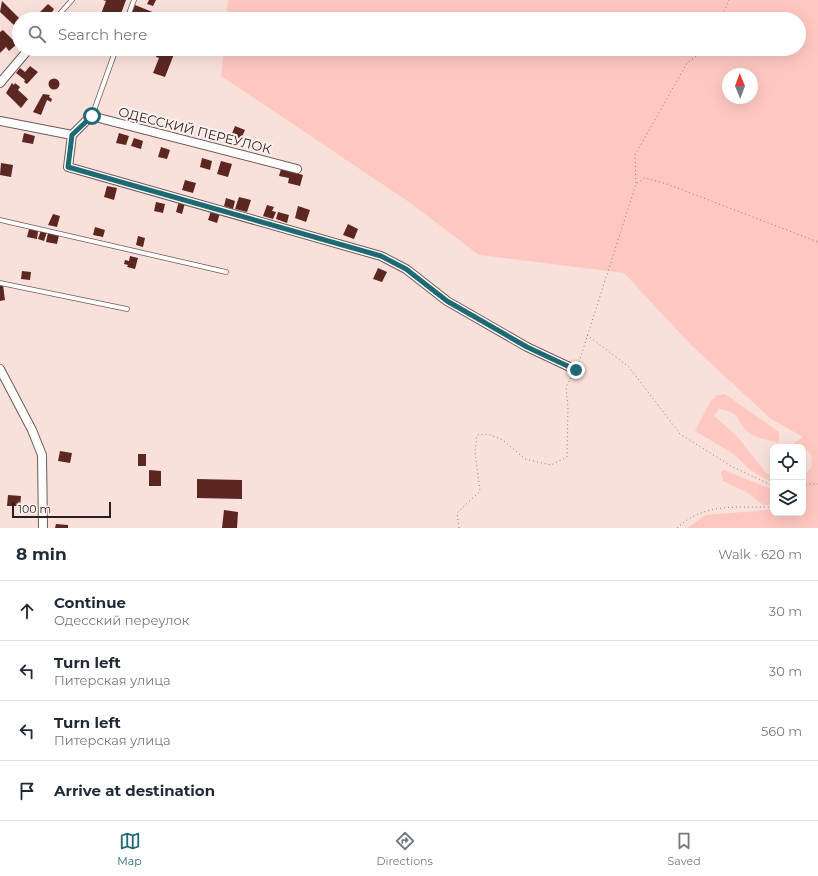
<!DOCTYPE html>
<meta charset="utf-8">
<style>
body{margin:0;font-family:Montserrat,sans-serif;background:#f6f6f7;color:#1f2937}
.controls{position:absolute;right:12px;bottom:12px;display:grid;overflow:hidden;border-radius:8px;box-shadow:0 4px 16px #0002}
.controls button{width:36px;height:36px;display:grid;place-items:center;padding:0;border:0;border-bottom:1px solid #e0e1e3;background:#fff;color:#1f2937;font:20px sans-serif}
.compass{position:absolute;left:722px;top:68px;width:36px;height:36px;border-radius:50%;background:#fff;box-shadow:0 4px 16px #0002;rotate:359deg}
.scale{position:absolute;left:12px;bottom:10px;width:99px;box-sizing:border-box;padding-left:4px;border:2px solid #281f1e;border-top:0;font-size:11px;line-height:14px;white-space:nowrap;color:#281f1e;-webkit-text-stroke:3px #fcf1ef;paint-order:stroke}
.stop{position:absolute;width:12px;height:12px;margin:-9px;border:3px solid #1e6973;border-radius:50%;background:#fff}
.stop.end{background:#1e6973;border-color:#fff;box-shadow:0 1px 4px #0008}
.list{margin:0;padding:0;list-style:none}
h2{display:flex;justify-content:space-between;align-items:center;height:52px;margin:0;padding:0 16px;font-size:17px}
h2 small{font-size:13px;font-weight:400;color:#747a83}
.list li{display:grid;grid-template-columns:26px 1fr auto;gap:12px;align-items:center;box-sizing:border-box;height:60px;padding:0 16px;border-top:1px solid #e0e1e3}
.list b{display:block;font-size:15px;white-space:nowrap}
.list p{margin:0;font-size:13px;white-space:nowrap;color:#747a83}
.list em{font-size:13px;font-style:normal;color:#747a83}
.icon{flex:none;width:22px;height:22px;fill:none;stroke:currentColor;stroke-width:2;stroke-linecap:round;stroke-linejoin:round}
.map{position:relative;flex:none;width:818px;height:528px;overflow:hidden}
.search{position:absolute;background:#fff;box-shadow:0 4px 16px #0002;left:12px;right:12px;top:12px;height:44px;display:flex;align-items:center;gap:10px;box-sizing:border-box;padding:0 14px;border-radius:22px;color:#747a83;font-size:15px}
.sheet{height:292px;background:#fff}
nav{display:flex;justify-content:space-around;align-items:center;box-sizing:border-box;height:56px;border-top:1px solid #e0e1e3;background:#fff;font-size:11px;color:#747a83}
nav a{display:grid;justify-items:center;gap:2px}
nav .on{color:#1e6973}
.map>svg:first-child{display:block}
</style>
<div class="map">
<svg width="818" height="528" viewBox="0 0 818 528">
<rect width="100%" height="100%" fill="#fae0db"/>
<!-- green -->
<path fill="#fec8c0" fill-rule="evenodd" d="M228 0H818V528H687L706 515 766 510 773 507V513H803V475L811 468 812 456 809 452 803 449V447L796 446 794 443 803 437 771 419 691 345 624 273 479 255 409 202 221 76 224 49H799V19H226ZM728 74H752V98H728Z
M725 394 779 432V443C769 440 756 439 748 432 736 422 742 412 719 409L714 416 737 436 766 473 773 476V483L750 470 735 455 695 431 710 402 717 395Z
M724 470 773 490V505H763L748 493 723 481 721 472Z"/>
<!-- building -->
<path fill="#5c2721" d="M103 0H126L119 19H99L106 1Z
M149 0H156L153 6 147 4Z
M2 1 20 19 16 27 0 12Z
M48 4 54 9 47 19H33Z
M135 5 170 19H130Z
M3 30 17 44 9 51 6 47 0 53V32Z
M162 49H176L165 77 153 73 159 58 156 57 158 52 160 53Z
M30 66 38 72 27 84 24 82 25 80 16 73 20 68 25 72Z
M48.5 84a5.5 5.5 0 1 1 11 0a5.5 5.5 0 1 1-11 0Z
M12 83 14 85 15 83 20 87 18 90 28 99 21 108 6 93Z
M43 94 50 95 49 97 52 99 51 102 47 100 41 115 33 112Z
M235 126 245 130 241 139 231 136Z
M24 133 35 136 33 144 22 142Z
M119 133 129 136 126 145 116 143Z
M134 138 143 141 141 149 131 146Z
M161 147 170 150 167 159 158 157Z
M202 158 212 161 210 170 200 167Z
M221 161 232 164 228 177 217 174Z
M1 163 13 165 11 177 0 175Z
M281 169 303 175 300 186 288 183 289 178 279 176Z
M185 180 196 183 193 193 182 190Z
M107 186 117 188 114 200 104 197Z
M239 197 251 200 247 212 235 209Z
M226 198 235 201 233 209 224 206Z
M179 201 185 203 182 214 176 212Z
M156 202 165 204 163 213 154 211Z
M267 205 274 207 272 211 276 212 273 219 263 216Z
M298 206 310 210 306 222 295 218Z
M211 211 220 213 217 223 208 220Z
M278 212 289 215 287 223 276 219Z
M53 214 60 216 57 227 48 225Z
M348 224 358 229 354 239 343 235Z
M95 227 105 230 103 237 93 235Z
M29 229 38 231 37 239 27 237Z
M41 230 47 232 44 241 38 239Z
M48 233 59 235 57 244 46 242Z
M138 236 145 238 143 247 136 245Z
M130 256 138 258 135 269 127 267 128 265 124 264 125 260 129 261Z
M378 268 387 272 382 282 373 279Z
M22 271 31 272 30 280 21 279Z
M3 285 5 300 0 301V286Z
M60 451 72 453 70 463 58 461Z
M138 454H146V466H138Z
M149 470 161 471V486H149Z
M197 479 242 480V499L197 498Z
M8 495 21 496 20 506H7Z
M224 510 238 512 237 528H222Z
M56 524 68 525V528H55Z"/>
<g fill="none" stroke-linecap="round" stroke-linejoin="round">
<defs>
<path id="lane" d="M55 19 72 0
M127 19 134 0
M92 116 116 49
M0 220 226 272
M0 283 127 309"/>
<path id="street" d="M0 83 28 50
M0 121 72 135 91 116 297 169
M72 135 68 167 381 256 406 269 447 301 527 347 576 370
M0 369 32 430 42 455 43 528"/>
</defs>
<!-- lane casing -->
<use href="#lane" stroke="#715a57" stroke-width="5.5"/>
<!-- street casing -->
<use href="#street" stroke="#715a57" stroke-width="10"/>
<!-- path -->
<path stroke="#8b7a77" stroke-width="1" stroke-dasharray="1 3" stroke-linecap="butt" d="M721 19 729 0
M637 183 645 178 667 184 818 242
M587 335 629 367 680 434 731 466 773 486
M579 362 636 184 635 155 687 63 706 49
M803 488 808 484H818
M459 528 457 513 480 491 475 451 477 435 488 434 503 440 525 459 551 465 567 457 568 407 566 387 572 376
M677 528C705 502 737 508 773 507"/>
<!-- lane -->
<use href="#lane" stroke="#fff" stroke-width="4"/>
<!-- street -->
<use href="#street" stroke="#fff" stroke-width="8"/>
</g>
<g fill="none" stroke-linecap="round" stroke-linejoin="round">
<!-- route -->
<path stroke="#1e6973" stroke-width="5" d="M92 116 72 135 68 167 381 256 406 269 447 301 527 347 576 370"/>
</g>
<g text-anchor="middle" stroke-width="4" stroke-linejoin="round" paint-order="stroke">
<!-- street labels -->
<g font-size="13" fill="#281f1e" stroke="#fcf1ef">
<text transform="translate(195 130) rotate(14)" y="5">ОДЕССКИЙ ПЕРЕУЛОК</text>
</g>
</g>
</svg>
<div class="controls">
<button><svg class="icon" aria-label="locate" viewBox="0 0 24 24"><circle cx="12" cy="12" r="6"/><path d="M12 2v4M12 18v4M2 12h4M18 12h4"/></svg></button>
<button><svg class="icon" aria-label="layers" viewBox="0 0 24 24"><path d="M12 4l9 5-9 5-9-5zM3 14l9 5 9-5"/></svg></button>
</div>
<svg class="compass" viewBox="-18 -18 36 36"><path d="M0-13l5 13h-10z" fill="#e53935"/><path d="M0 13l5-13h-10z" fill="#747a83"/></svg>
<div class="scale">100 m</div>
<div class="stop" style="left:92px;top:116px"></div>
<div class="stop end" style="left:576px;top:370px"></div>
<div class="search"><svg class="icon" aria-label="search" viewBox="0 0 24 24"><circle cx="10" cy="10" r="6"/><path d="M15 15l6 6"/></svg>Search here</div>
</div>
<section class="sheet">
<h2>8 min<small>Walk · 620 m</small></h2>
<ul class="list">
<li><svg class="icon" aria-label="ahead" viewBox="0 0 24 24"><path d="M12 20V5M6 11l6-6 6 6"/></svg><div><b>Continue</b><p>Одесский переулок</p></div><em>30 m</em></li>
<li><svg class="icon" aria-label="left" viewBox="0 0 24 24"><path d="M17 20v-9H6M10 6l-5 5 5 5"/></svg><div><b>Turn left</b><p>Питерская улица</p></div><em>30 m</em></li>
<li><svg class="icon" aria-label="left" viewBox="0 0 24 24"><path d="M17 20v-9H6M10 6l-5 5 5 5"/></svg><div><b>Turn left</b><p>Питерская улица</p></div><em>560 m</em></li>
<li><svg class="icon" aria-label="arrive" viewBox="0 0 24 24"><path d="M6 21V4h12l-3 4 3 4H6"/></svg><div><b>Arrive at destination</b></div></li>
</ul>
</section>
<nav>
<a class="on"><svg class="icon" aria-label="map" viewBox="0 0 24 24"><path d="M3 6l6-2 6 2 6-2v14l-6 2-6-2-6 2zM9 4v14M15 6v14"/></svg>Map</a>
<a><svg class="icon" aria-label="directions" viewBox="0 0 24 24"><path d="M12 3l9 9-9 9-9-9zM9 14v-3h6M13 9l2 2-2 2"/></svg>Directions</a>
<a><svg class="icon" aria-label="saved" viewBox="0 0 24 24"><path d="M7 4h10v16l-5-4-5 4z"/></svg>Saved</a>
</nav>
